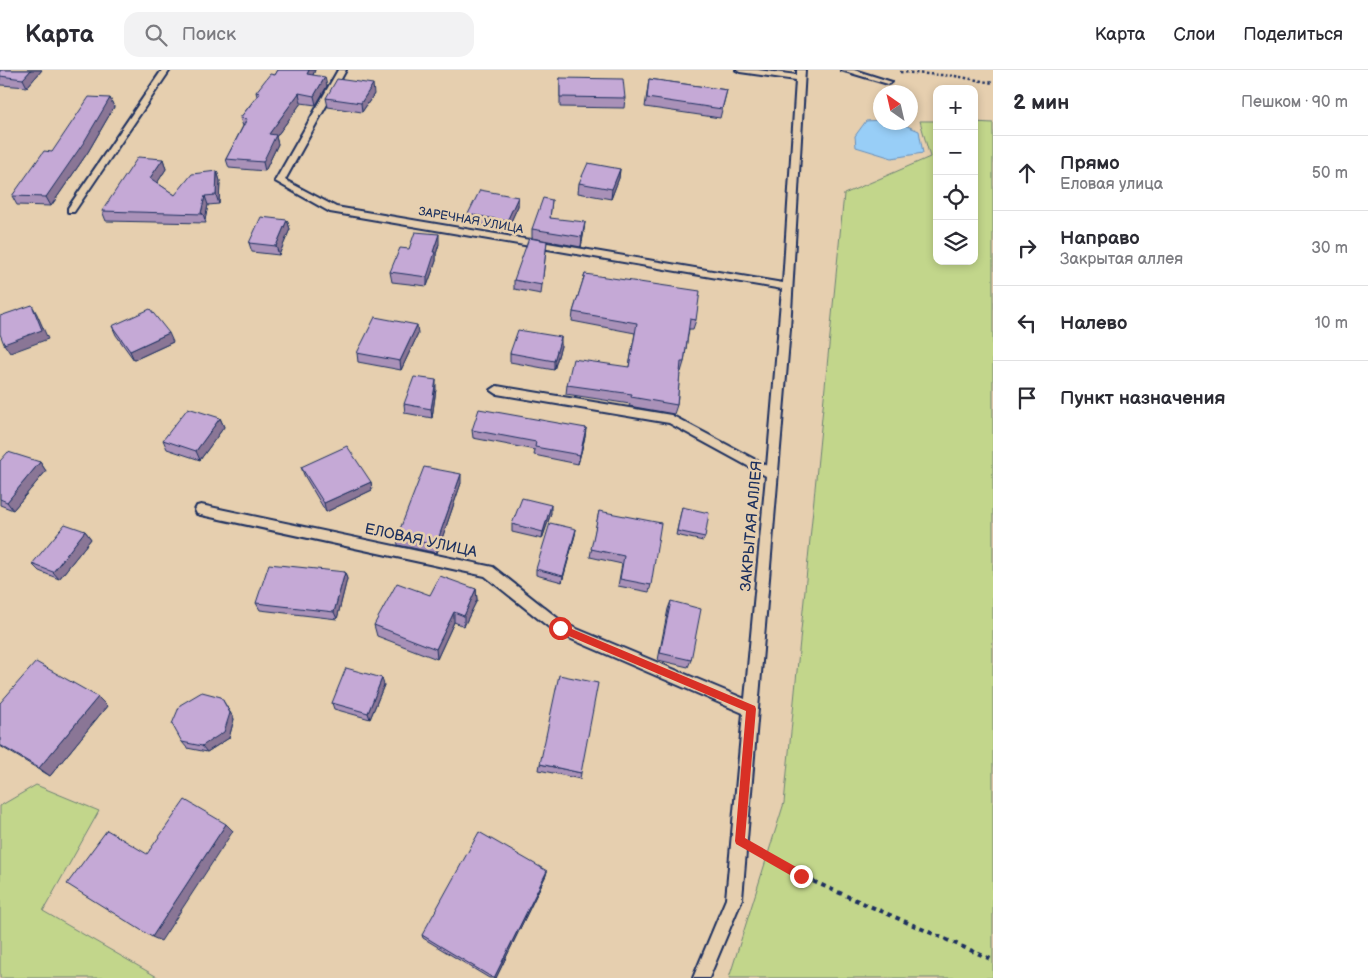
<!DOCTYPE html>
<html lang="ru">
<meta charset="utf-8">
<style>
body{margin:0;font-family:"Balsamiq Sans",sans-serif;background:#f2f2f3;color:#2b2b33}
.controls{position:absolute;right:15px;top:15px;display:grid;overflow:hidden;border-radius:10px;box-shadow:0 2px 8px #0003}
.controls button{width:45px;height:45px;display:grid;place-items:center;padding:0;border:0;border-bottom:1px solid #e1e1e2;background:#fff;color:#2b2b33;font:25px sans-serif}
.compass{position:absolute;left:873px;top:15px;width:45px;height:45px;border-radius:50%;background:#fff;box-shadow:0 2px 8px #0003;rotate:326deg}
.stop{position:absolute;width:15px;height:15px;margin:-11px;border:4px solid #d93025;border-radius:50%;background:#fff}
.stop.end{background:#d93025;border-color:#fff;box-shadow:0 1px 5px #0008}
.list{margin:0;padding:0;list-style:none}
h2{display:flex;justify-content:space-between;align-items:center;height:65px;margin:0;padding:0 20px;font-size:21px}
h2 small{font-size:16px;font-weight:400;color:#7c7c81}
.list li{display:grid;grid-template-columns:32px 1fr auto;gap:15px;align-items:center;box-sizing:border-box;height:75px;padding:0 20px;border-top:1px solid #e1e1e2}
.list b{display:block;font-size:19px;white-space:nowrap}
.list p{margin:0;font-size:16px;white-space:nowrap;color:#7c7c81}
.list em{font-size:16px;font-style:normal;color:#7c7c81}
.icon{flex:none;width:28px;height:28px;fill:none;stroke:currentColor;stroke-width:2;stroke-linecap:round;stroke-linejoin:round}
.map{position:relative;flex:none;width:993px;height:908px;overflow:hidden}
header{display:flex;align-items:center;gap:30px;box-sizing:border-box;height:70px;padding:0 25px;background:#fff;border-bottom:1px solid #e1e1e2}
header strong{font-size:24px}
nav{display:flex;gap:28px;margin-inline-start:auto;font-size:18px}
.search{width:350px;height:45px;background:#f2f2f3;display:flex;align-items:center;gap:12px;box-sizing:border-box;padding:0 18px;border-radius:15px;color:#7c7c81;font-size:19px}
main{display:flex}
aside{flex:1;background:#fff}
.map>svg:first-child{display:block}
</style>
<header>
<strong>Карта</strong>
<div class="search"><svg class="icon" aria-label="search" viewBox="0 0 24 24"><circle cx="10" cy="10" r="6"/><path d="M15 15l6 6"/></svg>Поиск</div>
<nav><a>Карта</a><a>Слои</a><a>Поделиться</a></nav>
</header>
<main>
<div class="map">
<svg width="993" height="908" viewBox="0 0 993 908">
<rect width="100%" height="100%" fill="#e6cfaf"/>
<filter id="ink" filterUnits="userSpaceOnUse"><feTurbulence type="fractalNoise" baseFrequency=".02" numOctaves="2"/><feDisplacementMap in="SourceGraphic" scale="10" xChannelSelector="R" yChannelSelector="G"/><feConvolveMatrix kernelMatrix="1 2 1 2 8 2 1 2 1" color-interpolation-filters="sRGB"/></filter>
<g filter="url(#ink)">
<!-- green -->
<path fill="#c2d68b" stroke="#6e8274" d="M920 51H937V191H974V52L993 53V908H729L784 733 844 124 930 87Z
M36 715 99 741 43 841 159 908H0V736Z"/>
<!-- water -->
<path fill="#98cef7" stroke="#668eba" d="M880 50 881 52 900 53 919 61 923 83 892 88 856 77 855 66 866 51Z"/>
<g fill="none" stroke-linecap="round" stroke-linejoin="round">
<defs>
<path id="service" d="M162 0H170L74 142H68V138Z
M338 0H346L285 110 336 137 783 213 796 10 740 2 736 0H758L797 5V0H805L790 259 742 829 709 908H693L726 829 743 643 555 562 485 506 201 445 197 444 195 440 197 436 201 435 493 497 565 554 745 629 766 406 669 353 497 324 491 320 497 316 671 345 767 396 782 219 330 142 275 111Z
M841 0H854L892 12 888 14Z"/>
</defs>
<!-- service casing -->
<use href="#service" stroke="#1b2f5e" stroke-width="4"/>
<!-- path-far1 -->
<path stroke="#1b2f5e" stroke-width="2.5" stroke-dasharray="2.5 2.5" stroke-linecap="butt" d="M900 2 955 6 993 13"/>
<!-- path -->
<path stroke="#1b2f5e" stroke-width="4" stroke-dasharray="4.5 4.5" stroke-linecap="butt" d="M758 781 801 806 993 890"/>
<!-- service -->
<use href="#service" fill="#e6cfaf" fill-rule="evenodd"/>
</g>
<!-- wall -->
<path fill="#a991b8" stroke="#1b2f5e" d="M0 0H42L27 17 1 15H0Z
M278 0H315L313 5 327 16 316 35 301 33 276 67 278 74 265 101 229 98 226 89 243 56 240 48 257 26 256 22 275 5Z
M560 8 625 28 624 38 560 37Z
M649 9 727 20 720 48 645 37Z
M374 24 362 42 328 37 326 28Z
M110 28 114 37 88 82 51 136 17 135 12 126 52 82Z
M163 89 166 99 157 113 175 125 217 101 220 111 219 134 208 135 205 150 206 153 106 151 102 141Z
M620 99 619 108 611 129 578 123 579 113Z
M518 127V136L507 160 469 153 468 144Z
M552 130 550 148 584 161 581 177 532 168V159Z
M287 150 290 159 279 185 252 182 249 173Z
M547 171 541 224 514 219V210Z
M439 174 436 184V191L427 216 392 212 390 202 409 179Z
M585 204 696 250 693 259H689L684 292 681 302H680L677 335 674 344 629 336 630 334 566 324 567 315 629 297 635 263 572 251 573 242Z
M112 256 173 272 134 290 116 265Z
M418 264 401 300 358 292 357 283Z
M561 276 554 300 510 292V283Z
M436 319 432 348 405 343 404 334Z
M220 348 224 357 200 390 167 379 163 370Z
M586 358 585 367 578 394 534 385 535 380 473 368 472 360Z
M0 391 40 392 46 401 13 440 0 435Z
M301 397 371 412 372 420 326 442 304 405Z
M461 413 437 483 398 475 397 467Z
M682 437 705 467 703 471 676 465Z
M599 441 651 515 649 522 618 516 622 494 590 487Z
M551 443 542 469 512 462V454Z
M576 459 575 465 562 512 536 505V499Z
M85 461 91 469 59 509 39 501 32 494Z
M345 502 347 509 337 549 260 540 256 533Z
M476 519 477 530 464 556 454 552 437 589 377 566 374 555 430 525Z
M671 531 691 590 688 597 658 590 668 539Z
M384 615 370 649 334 639 332 633Z
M0 633 107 636 50 706 0 676Z
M225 634 234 649 229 668 207 682 187 678 182 672Z
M540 694 581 703 580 709 539 700Z
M547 801 546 805 496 908H489L423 868 422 865Z"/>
<!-- shaded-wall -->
<path fill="#8a7696" stroke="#1b2f5e" d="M31 0H42L27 17 23 9Z
M309 0H315L309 14 307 4Z
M325 7 327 16 316 35 314 26Z
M373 14 374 24 362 42 361 33Z
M299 23 301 33 276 67 278 74 265 101 263 92 269 64Z
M110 28 114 37 88 82 51 136 46 127Z
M163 89 166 99 154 118 150 108Z
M620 99 619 108 611 129 612 119Z
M217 101 220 111 219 134 216 125Z
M205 126 208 135 205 150 203 144 201 143Z
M518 127V136L507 160V151Z
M287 150 290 159 279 185 276 176Z
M585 152 584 161 581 177 582 167Z
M439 164V174L436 184V191L427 216V207L433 182Z
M32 235 37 244 48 269 10 283 4 274Z
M417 255 418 264 401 300 400 291Z
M169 263 173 272 134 290 130 281Z
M561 267V276L554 300V291Z
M436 310V319L432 348 431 339Z
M220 348 224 357 200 390 196 381Z
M586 358 585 367 578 394Z
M40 392 46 401 13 440 7 432Z
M461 404V413L437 483 436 475Z
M371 412 372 420 326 442 324 433Z
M551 435V443L542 469 543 462Z
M576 459 575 465 562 512 563 506Z
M85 461 91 469 59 509 53 502Z
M345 502 347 509 337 549 334 542Z
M476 519 477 530 464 556V546Z
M454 542V552L437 589 436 579Z
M382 608 384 615 370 649 368 643Z
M98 627 107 636 50 706 39 698Z
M221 627 234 649 229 668 207 682 202 676Z
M226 754 233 761 161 871 152 867Z
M547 801 546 805 496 908H494Z"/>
<!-- building -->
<path fill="#c5a9d6" stroke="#1b2f5e" d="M0 0H31L23 9 0 6Z
M278 0H309L307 4 325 7 314 26 299 23 269 64 276 65 263 92 226 89 247 49 240 48 260 23 256 22 270 4 275 5Z
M560 8 623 9 625 28 560 27Z
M337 9 373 14 361 33 326 28Z
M649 9 727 20 722 39 647 28Z
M89 27 110 28 84 72 46 127 12 126 44 81 52 82Z
M138 87 163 89 150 108 175 125 192 104 217 101 216 125 205 126 201 143 203 144 102 141Z
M588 93 620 99 612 119 579 113Z
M480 120 518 127 507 151 468 144Z
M543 128 552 130 550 148 585 152 582 167 532 159Z
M261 147 287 150 276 176 249 173Z
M415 162 439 164 433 182H435L427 207 390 202 400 178 409 179Z
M529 168 547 171 542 215 514 210Z
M585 204 700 221 696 250 690 249 684 292H681L677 335 631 327 632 324 567 315 573 289 629 297 637 253 573 242Z
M32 235 42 260 4 274 0 264V246Z
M150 239 169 263 130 281 112 256Z
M375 247 417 255 400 291 357 283Z
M518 260 561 267 554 291 510 283Z
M414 307 436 310 431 339 404 334Z
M188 338 220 348 196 381 163 370Z
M479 339 586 358 580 385 535 377 536 372 472 360Z
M347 376 371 412 324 433 301 397Z
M8 382 40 392 7 432 0 429V391Z
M424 397 461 404 436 475 397 467Z
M522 428 551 435 543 462 512 454Z
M682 437 709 443 705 467 677 461Z
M599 441 661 453 651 515 620 509 624 486 591 479Z
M550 453 576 459 563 506 536 499Z
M65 454 85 461 53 502 32 494Z
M269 494 345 502 334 542 256 533Z
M440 506 476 519 464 546 454 542 436 579 374 555 397 513 430 525Z
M671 531 701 539 691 590 660 583Z
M36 592 98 627 39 698 0 675V633Z
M346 598 382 608 368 643 332 633Z
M559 605 598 613 581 703 540 694Z
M202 622 221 627 230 643 224 662 202 676 182 672 172 654 180 635Z
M185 730 226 754 152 867 67 814 107 760 147 784Z
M479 762 547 801 494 908H493L422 865Z"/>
</g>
<!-- route -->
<path fill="#d93025" d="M560 554 755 636 756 639 745 768 805 802 806 806 805 809 801 811 797 809 736 774 735 771 746 641 557 561 555 558Z"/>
<g text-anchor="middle" stroke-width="5" stroke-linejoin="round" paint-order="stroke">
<!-- far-street labels -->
<g font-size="12" fill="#1b2f5e" stroke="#e6cfaf">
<text transform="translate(471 150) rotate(10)" y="4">ЗАРЕЧНАЯ УЛИЦА</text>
</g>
<!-- street labels -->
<g font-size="15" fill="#1b2f5e" stroke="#e6cfaf">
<text transform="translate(751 456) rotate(-85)" y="5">ЗАКРЫТАЯ АЛЛЕЯ</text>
<text transform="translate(421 470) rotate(12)" y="5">ЕЛОВАЯ УЛИЦА</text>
</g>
</g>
</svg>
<div class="controls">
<button>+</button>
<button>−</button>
<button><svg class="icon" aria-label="locate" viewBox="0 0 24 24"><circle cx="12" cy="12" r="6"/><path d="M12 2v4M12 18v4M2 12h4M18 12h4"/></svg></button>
<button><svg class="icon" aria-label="layers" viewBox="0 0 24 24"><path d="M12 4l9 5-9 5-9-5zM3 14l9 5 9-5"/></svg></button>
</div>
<svg class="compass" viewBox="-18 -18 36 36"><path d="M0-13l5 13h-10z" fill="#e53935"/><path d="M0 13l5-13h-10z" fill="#7c7c81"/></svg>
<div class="stop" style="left:560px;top:558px"></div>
<div class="stop end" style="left:801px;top:806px"></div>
</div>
<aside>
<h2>2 мин<small>Пешком · 90 m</small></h2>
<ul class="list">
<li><svg class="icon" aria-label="ahead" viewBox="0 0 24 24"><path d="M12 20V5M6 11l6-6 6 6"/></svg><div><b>Прямо</b><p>Еловая улица</p></div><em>50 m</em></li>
<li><svg class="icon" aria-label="right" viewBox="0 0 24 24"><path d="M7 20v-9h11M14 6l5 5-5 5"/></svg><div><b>Направо</b><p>Закрытая аллея</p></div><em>30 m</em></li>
<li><svg class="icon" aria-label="left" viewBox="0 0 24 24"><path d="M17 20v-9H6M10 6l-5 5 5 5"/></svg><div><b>Налево</b></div><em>10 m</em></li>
<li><svg class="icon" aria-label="arrive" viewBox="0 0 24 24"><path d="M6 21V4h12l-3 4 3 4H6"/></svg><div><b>Пункт назначения</b></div></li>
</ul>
</aside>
</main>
